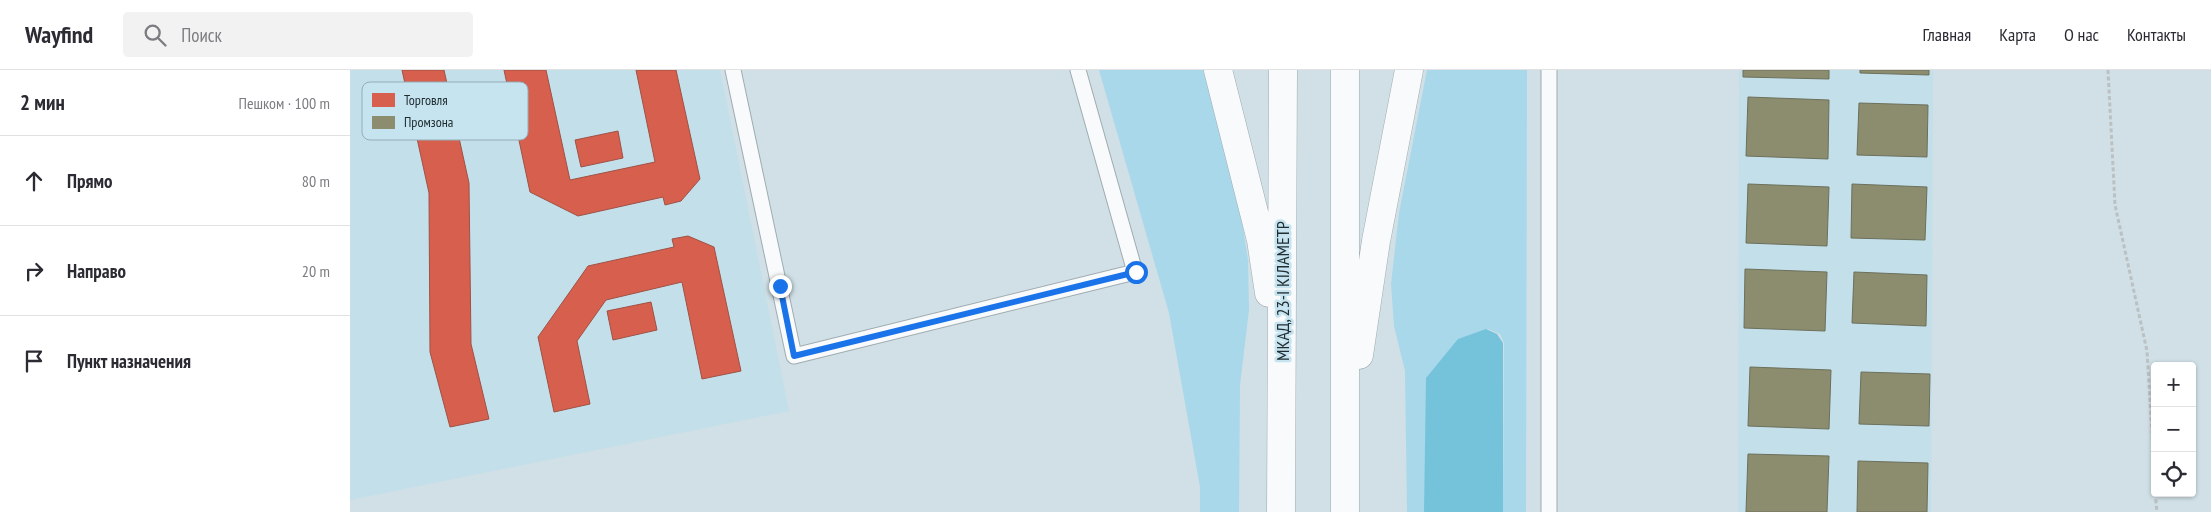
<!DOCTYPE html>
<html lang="ru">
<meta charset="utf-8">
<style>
body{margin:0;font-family:"PT Sans Narrow",sans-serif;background:#f2f2f3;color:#2b2b33}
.controls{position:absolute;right:15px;bottom:15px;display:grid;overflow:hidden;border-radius:5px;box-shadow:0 1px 4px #0004}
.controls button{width:45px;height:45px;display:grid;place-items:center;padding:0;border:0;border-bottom:1px solid #e1e1e2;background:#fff;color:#2b2b33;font:25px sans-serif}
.stop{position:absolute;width:15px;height:15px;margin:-11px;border:4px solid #1a73e8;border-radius:50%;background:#fff}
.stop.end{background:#1a73e8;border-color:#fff;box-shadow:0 1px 5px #0008}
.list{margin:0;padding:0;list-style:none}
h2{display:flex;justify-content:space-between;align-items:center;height:65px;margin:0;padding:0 20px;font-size:21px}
h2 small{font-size:16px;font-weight:400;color:#7c7c81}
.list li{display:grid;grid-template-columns:32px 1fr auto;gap:15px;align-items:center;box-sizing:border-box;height:90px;padding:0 20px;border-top:1px solid #e1e1e2}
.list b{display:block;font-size:19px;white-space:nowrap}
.list em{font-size:16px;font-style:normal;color:#7c7c81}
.icon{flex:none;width:28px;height:28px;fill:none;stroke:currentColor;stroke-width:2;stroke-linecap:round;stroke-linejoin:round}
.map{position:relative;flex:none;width:1861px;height:442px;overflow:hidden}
header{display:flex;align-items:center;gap:30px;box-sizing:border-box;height:70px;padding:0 25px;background:#fff;border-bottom:1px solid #e1e1e2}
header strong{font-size:24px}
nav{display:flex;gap:28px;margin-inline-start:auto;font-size:18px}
.search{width:350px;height:45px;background:#f2f2f3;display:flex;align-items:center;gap:12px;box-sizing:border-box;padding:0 18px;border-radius:5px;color:#7c7c81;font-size:19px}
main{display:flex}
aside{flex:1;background:#fff}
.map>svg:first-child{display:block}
</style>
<header>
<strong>Wayfind</strong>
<div class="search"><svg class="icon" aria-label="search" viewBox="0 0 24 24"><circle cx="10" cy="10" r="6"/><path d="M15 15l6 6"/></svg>Поиск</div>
<nav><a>Главная</a><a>Карта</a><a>О нас</a><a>Контакты</a></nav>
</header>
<main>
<aside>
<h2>2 мин<small>Пешком · 100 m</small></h2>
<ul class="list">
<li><svg class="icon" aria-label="ahead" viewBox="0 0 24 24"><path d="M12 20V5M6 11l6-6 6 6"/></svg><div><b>Прямо</b></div><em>80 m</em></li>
<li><svg class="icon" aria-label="right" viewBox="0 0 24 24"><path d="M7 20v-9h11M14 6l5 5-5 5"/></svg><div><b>Направо</b></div><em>20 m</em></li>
<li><svg class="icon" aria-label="arrive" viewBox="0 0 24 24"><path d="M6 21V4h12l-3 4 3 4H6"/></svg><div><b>Пункт назначения</b></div></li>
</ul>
</aside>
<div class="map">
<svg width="1861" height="442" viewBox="0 0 1861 442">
<rect width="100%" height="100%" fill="#d0e0e6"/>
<!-- built -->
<path fill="#c2dfea" d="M0 0H370L439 341 0 430Z
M1389 0H1583L1581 442H1388Z"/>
<!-- green -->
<path fill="#a8d8ea" d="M749 0H853L887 119 898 190 899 240 890 315 889 442H850V417L819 243Z
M1077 0H1177L1176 442H1153L1154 273 1150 264 1138 259 1111 268 1077 308 1076 442H1057L1055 301 1044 256 1041 214 1049 143Z"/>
<!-- forest -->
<path fill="#75c3da" d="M1136 259 1147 264 1153 273V442H1074L1076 308 1108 269Z"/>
<!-- shops -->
<path fill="#d6604d" stroke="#a05145" d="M52 0H94L119 113 121 274 139 349 100 357 80 282 79 123Z
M154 0H196L220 110 305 92 286 0H326L350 109 331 131 315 135 313 127 228 146 180 122Z
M268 61 273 88 231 97 225 70Z
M338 166 364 177 391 301 352 309 332 212 256 230 227 271 240 334 204 342 188 267 238 196 324 177 322 169Z
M301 232 307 260 263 270 257 241Z"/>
<!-- industry -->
<path fill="#8c8c6e" stroke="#6c705c" d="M1393 0H1479V9L1393 7Z
M1510 0H1579V5L1510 3Z
M1398 27 1479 30 1478 89 1396 86Z
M1509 33 1578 35 1577 87 1507 85Z
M1398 114 1479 117 1477 176 1396 173Z
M1502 114 1577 117 1575 170 1501 168Z
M1395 199 1477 202 1475 261 1394 258Z
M1504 202 1577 205 1576 256 1502 253Z
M1400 297 1481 300 1479 359 1398 356Z
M1511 302 1580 304 1579 356 1509 354Z
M1398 384 1479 386 1477 442H1396Z
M1508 391 1578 393 1577 442H1507Z"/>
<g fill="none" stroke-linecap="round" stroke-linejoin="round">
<defs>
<path id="service" d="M383 0 444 286 785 202 728 0
M1199 0V442"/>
<path id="trunk" d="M868 0 911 170 919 223
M995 0V442
M1009 285 1026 171 1059 0
M931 442 933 0"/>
</defs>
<!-- service casing -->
<use href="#service" stroke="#a0acb1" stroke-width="17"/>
<!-- trunk casing -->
<use href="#trunk" stroke="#a0acb1" stroke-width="29"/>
<!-- path -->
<path stroke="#bbc1c2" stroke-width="3" stroke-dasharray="4 2.5" stroke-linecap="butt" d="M1758 0 1765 135 1797 281 1805 412
M1805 423 1807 442"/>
<!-- service -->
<use href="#service" stroke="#f8fafb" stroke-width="15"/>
<!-- trunk -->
<use href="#trunk" stroke="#f8fafb" stroke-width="28"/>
</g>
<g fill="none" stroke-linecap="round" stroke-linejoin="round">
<!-- route -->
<path stroke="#1a73e8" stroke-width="6" d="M430 216 444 286 786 202"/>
</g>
<g text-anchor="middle" stroke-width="5" stroke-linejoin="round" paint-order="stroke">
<!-- street labels -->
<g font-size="18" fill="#212d31" stroke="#c6e4f0">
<text transform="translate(933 221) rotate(-90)" y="6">МКАД, 23-І КІЛАМЕТР</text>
</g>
</g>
<!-- legend -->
<rect x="12" y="12" width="166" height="58" rx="8" fill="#c6e4f0" stroke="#94adb7" stroke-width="1"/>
<rect x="22" y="23" width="23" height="14" fill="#d6604d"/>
<rect x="22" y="46" width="23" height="13" fill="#8c8c6e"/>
<g font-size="14" fill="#212d31">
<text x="54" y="35">Торговля</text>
<text x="54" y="57">Промзона</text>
</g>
</svg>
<div class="controls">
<button>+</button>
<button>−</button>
<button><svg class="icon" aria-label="locate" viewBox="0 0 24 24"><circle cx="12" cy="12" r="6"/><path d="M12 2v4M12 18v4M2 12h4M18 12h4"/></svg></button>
</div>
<div class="stop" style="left:786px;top:202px"></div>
<div class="stop end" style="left:430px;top:216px"></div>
</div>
</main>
